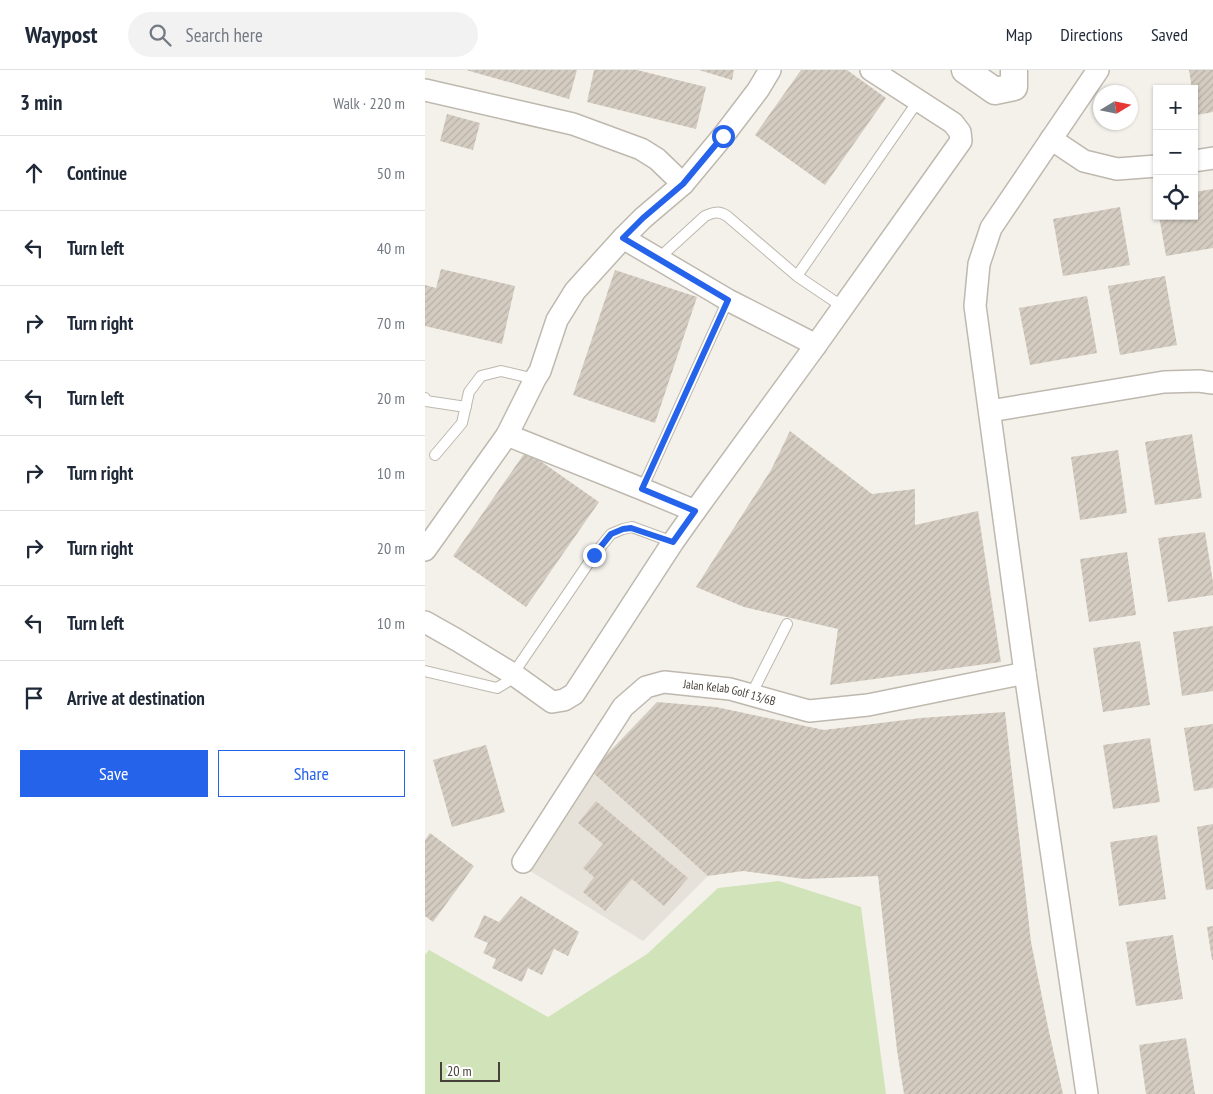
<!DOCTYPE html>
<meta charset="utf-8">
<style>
body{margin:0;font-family:"PT Sans Narrow",sans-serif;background:#f2f2f3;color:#1f2937}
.controls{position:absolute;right:15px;top:15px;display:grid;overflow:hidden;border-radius:0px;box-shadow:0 1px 4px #0004}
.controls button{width:45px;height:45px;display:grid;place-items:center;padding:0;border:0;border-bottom:1px solid #e0e1e3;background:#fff;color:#1f2937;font:25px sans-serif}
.compass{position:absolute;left:668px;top:15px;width:45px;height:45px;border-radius:50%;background:#fff;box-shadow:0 1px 4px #0004;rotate:80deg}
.scale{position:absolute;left:15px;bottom:12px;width:60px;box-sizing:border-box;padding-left:5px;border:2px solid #474139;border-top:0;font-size:14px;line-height:18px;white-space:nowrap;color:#474139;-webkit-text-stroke:4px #fff;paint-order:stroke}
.stop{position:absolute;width:15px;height:15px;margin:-11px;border:4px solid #2563eb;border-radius:50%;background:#fff}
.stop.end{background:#2563eb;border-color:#fff;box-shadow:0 1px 5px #0008}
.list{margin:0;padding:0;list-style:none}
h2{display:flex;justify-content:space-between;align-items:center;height:65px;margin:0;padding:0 20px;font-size:21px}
h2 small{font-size:16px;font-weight:400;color:#747a83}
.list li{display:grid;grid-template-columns:32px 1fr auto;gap:15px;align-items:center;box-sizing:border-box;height:75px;padding:0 20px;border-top:1px solid #e0e1e3}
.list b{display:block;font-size:19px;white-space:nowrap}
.list em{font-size:16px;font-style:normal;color:#747a83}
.actions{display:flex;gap:10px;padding:15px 20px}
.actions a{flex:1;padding:11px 0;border:1px solid #2563eb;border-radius:0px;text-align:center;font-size:18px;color:#2563eb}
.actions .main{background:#2563eb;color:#fff}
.icon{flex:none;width:28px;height:28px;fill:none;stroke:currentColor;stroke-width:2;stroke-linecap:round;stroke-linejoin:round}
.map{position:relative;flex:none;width:788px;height:1024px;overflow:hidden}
header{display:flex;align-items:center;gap:30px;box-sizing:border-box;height:70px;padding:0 25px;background:#fff;border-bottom:1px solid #e0e1e3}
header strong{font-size:24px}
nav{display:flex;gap:28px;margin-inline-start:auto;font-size:18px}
.search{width:350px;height:45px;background:#f2f2f3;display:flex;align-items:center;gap:12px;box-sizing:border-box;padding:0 18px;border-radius:28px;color:#747a83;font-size:19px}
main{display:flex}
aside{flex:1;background:#fff}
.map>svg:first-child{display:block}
</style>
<header>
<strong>Waypost</strong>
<div class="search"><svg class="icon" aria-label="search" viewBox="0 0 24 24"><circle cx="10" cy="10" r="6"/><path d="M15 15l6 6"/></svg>Search here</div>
<nav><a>Map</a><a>Directions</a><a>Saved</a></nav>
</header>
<main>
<aside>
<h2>3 min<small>Walk · 220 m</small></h2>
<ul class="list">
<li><svg class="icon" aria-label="ahead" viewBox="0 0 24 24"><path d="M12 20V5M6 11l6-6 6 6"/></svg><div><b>Continue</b></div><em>50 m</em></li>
<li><svg class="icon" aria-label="left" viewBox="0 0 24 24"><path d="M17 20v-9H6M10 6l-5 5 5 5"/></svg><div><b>Turn left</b></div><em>40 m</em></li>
<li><svg class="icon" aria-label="right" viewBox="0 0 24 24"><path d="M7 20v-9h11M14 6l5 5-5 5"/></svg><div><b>Turn right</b></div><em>70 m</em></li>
<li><svg class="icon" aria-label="left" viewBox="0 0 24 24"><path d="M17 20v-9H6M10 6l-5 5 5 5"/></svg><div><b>Turn left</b></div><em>20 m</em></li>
<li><svg class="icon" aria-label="right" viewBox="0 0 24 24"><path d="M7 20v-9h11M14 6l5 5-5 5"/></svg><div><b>Turn right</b></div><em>10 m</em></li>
<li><svg class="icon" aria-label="right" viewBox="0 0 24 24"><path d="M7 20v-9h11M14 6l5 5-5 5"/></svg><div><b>Turn right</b></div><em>20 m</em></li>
<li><svg class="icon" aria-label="left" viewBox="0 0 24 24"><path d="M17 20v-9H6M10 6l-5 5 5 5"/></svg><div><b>Turn left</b></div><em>10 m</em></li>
<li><svg class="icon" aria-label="arrive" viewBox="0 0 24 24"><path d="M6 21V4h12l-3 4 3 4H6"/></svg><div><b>Arrive at destination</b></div></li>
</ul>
<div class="actions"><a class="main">Save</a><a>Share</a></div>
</aside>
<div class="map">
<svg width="788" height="1024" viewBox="0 0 788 1024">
<defs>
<pattern id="building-hatch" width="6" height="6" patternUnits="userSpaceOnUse" patternTransform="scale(1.25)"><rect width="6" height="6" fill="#d4ccc1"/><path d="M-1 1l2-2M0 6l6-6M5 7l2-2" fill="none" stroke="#b7b0a7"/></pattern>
</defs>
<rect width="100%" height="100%" fill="#f4f1eb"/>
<!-- residential -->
<path fill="#e7e2d9" d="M166 701 283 806 218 871 102 799Z"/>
<!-- grass -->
<path fill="#d1e3b8" d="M354 811 436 837 461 1024H0V885L4 880 123 947 222 884 293 818Z"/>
<!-- building -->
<path fill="url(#building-hatch)" d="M41 0H152L144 29Z
M169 0H212L281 17 271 59 162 32Z
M274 0H309L307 10Z
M376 0H422L461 28 400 115 330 65Z
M764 0H788V42L772 45 769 30V19H767Z
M22 44 55 53 48 80 15 71Z
M788 119V178L741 186 734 146H769V122Z
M695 137 705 195 638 206 628 149Z
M16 199 90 216 77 274 0 256V215L11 218Z
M190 200 272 227 230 353 148 325Z
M740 206 752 275 695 285 683 216Z
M662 226 672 283 605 295 594 238Z
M365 361 447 424 490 419V455L553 441 576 592 405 615 413 559 319 537 271 517 346 400Z
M767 364 777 428 730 435 720 372Z
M693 380 702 443 655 450 646 387Z
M101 381 174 432 101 537 28 486Z
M780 462 788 512V525L743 532 733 468Z
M702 482 711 545 664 552 655 489Z
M788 556V621L757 626 748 562Z
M715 571 725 635 678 642 668 578Z
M232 632 291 637 399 660 496 648 580 642 606 872 623 957 638 1024H479L472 980 453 806 380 809 318 801 283 806 166 701Z
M788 654V718L769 721 759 658Z
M725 668 735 732 688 739 678 675Z
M61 675 80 742 27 757 8 690Z
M171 731 263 808 239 836 207 809 180 841 158 822 169 807 158 798 178 774 153 753Z
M788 754V819L781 820 772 757Z
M5 763 49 796 8 852 0 846V770Z
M732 765 741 829 694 836 685 772Z
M96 826 154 862 143 886 129 879 117 905 103 898 97 912 67 898 71 889 58 883 63 873 49 867 59 845 74 852Z
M788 856V890H787L782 857Z
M748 865 758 929 711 936 701 872Z
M761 968 770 1024H721L714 975Z"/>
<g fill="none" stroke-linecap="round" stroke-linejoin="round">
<defs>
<path id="service" d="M233 189 280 146C289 142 294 141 302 146L372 206 418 237
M372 206 493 31
M0 328 1 331 41 337
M10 385 37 353 44 322 56 306 76 301 110 309
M217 419 303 230
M0 601 72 618 82 612 88 604 169 485 186 464 198 459 207 457 248 472
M326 625 362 554"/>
<g id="minor">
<path d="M0 20 148 54 216 79 232 89 258 114"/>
<path d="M626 69 659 91 692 99 732 96"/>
<path d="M769 91 788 88"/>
<path d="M198 168 303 230 391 275"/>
<path d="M565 341 739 312 774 311 788 313"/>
<path d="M82 365 217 419 270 441"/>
<path d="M0 480 82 365 110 309 115 301 132 250 150 221 198 168 218 148 258 114 298 66 333 20 345 0"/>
<path d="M0 552 32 570 88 604 127 632 139 630 149 624 248 472 270 441 391 275 536 71 535 62 528 53 446 0"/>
<path id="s1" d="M98 792 198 637 221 617 239 612 305 619 384 641 443 635 600 603"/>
<path d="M662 1024 600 603 550 236 554 194 566 158 673 0"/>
</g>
<path id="tertiary" d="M540 0 570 21 589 17V0"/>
</defs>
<!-- service casing -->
<use href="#service" stroke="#beb8ae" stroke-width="12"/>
<!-- minor casing -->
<use href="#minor" stroke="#beb8ae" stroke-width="24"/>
<!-- tertiary casing -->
<use href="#tertiary" stroke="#beb8ae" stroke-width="29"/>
<!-- service -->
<use href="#service" stroke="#fff" stroke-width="10"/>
<!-- minor -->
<use href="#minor" stroke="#fff" stroke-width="21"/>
<!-- tertiary -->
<use href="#tertiary" stroke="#fff" stroke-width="26"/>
</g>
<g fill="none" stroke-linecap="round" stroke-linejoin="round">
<!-- route -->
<path stroke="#2563eb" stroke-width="6" d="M169 485 186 464 198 459 206 458 248 472 270 441 217 419 303 230 198 168 218 148 258 114 298 66"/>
</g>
<g text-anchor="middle" stroke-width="5" stroke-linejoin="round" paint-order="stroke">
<!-- street labels -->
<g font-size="12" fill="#474139" stroke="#fff">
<text dy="4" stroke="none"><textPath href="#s1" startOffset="300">Jalan Kelab Golf 13/6B</textPath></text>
</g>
</g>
</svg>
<div class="controls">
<button>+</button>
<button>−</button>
<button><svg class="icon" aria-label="locate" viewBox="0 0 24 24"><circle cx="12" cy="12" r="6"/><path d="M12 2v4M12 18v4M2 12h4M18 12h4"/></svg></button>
</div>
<svg class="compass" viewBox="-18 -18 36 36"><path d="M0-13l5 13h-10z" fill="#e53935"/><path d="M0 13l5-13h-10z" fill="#747a83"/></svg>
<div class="scale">20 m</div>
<div class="stop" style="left:298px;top:66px"></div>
<div class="stop end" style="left:169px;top:485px"></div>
</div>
</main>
